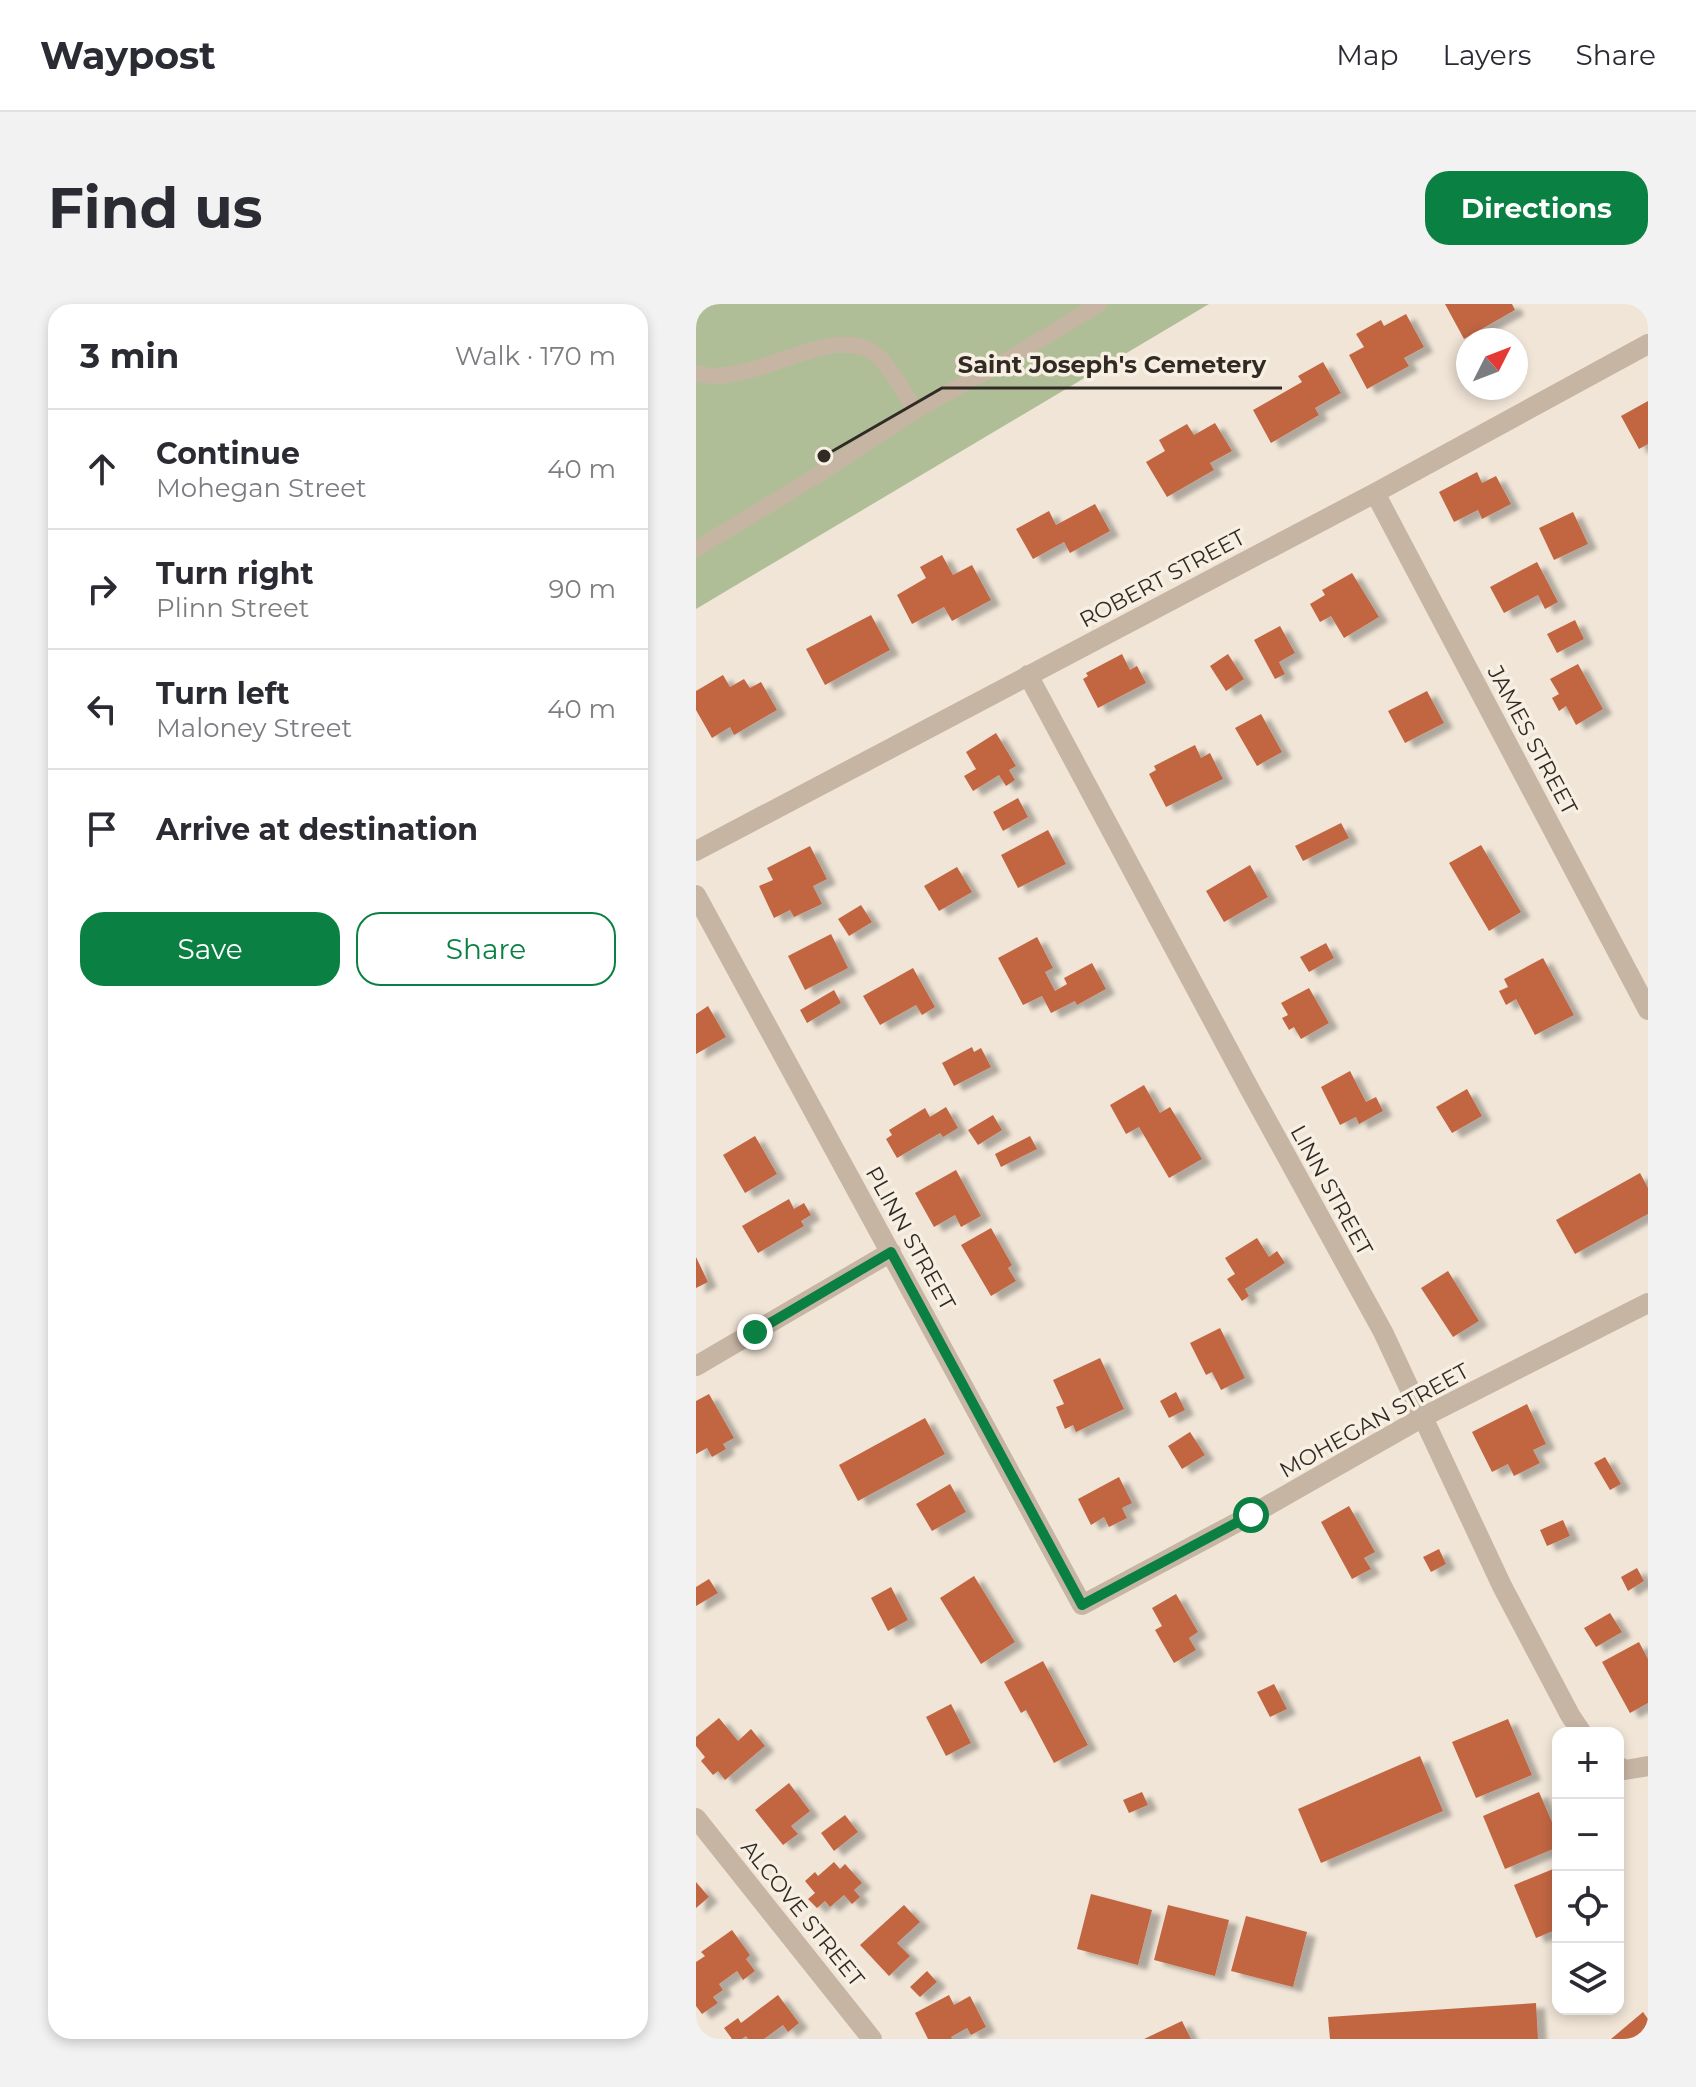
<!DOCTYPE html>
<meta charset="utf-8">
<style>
body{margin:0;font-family:Montserrat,sans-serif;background:#f2f2f3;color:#2b2b33}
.controls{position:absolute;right:24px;bottom:24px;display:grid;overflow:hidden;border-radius:16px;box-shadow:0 4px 12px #0003}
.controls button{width:72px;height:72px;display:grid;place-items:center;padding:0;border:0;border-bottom:2px solid #e1e1e2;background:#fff;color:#2b2b33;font:40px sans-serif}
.compass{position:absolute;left:760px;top:24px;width:72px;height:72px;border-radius:50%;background:#fff;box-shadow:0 4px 12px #0003;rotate:48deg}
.stop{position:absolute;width:24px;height:24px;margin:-18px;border:6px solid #0b8043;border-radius:50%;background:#fff}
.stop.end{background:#0b8043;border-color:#fff;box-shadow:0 2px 8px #0008}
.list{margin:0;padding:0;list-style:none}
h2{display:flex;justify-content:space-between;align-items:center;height:104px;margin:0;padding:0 32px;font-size:34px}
h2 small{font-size:26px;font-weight:400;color:#7c7c81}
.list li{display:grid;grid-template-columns:52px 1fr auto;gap:24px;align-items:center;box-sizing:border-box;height:120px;padding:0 32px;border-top:2px solid #e1e1e2}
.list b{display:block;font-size:30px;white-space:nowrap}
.list p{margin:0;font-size:26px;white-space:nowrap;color:#7c7c81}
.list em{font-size:26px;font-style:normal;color:#7c7c81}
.actions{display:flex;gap:16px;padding:24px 32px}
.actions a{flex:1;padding:18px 0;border:2px solid #0b8043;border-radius:24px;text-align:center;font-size:28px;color:#0b8043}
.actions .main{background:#0b8043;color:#fff}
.icon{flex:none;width:44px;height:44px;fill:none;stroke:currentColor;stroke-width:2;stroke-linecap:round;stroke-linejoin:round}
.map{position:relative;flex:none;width:952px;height:1735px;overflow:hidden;border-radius:24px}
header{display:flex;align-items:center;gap:48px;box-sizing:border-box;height:112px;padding:0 40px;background:#fff;border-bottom:2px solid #e1e1e2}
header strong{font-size:38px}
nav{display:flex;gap:44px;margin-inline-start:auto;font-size:28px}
.intro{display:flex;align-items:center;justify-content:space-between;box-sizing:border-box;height:192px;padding:0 48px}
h1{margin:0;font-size:56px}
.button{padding:20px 36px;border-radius:24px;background:#0b8043;color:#fff;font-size:28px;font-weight:700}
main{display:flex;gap:48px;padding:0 48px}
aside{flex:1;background:#fff;border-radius:24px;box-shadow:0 4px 12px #0003}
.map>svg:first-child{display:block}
</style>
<header>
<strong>Waypost</strong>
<nav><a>Map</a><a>Layers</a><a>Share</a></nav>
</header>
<div class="intro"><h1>Find us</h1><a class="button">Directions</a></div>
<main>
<aside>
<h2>3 min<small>Walk · 170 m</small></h2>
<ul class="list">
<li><svg class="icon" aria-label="ahead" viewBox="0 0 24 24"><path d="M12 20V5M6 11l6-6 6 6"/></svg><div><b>Continue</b><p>Mohegan Street</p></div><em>40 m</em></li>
<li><svg class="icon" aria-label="right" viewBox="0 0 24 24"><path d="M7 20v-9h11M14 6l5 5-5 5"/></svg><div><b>Turn right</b><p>Plinn Street</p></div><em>90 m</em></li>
<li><svg class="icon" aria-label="left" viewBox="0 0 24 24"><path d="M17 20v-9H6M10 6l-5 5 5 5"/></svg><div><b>Turn left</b><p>Maloney Street</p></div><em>40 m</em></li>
<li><svg class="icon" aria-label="arrive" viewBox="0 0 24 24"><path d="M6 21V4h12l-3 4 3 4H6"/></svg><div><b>Arrive at destination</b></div></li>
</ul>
<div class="actions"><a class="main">Save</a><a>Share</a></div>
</aside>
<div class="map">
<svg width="952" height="1735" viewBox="0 0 952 1735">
<defs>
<filter id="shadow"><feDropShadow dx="9" dy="5" stdDeviation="2" flood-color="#0004"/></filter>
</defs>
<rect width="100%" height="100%" fill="#f0e5d7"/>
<!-- green -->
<path fill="#b0be98" d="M0 0H513L0 305Z"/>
<!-- building -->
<path fill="#c26643" filter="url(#shadow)" d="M749 0H816L819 6 768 35Z
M710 10 728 43 708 54 713 62 671 85 653 51 668 43 660 30 685 16 688 22Z
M627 58 645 89 619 104 623 111 575 139 557 106 606 78 602 72Z
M952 97V140L943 145 925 112Z
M519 119 536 147 514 159 518 166 471 193 450 158 469 147 463 136 491 120 498 131Z
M781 168 786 179 800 172 815 200 786 215 782 206 758 218 743 188Z
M399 200 414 227 374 249 368 238 337 255 320 225 353 207 360 221Z
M877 208 892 240 858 256 843 224Z
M246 251 257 271 276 261 295 296 256 317 248 303 216 320 201 291 230 274 224 263Z
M841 258 862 298 849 305 842 291 808 309 794 283Z
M656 269 683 313 648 334 635 312 624 318 614 300 629 291 626 286Z
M175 311 194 346 129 381 110 345Z
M879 316 888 335 861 349 851 330Z
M584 322 599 349 583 358 589 370 579 375 558 336Z
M426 350 434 366 441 362 450 379 402 404 387 375 392 372 390 369Z
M532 350 548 375 530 387 514 362Z
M882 360 907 405 880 421 870 402 863 407 856 394 863 390 854 375Z
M27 371 34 383 48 375 54 384 65 378 81 406 38 431 34 423 16 434 0 406V387Z
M731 387 748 419 709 439 692 407Z
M565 410 586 448 561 462 539 424Z
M300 429 320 462 313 466 319 476 310 482 303 471 277 487 268 472 280 465 270 448Z
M499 441 505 454 514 449 527 475 470 503 453 470 460 466 458 462Z
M322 494 332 513 307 527 297 508Z
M645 519 653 534 607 557 599 542Z
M352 526 370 560 322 584 305 551Z
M785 541 825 608 793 627 753 559Z
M114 542 131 575 117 582 126 600 98 613 94 606 78 614 63 582 77 576 71 564Z
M554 561 572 593 528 618 510 587Z
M261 563 276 588 243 607 228 582Z
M165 601 176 618 153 632 142 615Z
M135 630 152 664 109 686 92 652Z
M341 633 357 664 349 668 359 687 371 680 368 674 396 659 410 685 381 701 379 697 355 709 346 692 327 701 302 654Z
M630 639 638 654 613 668 604 653Z
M847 654 878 711 839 731 820 695 810 701 803 687 812 683 808 675Z
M217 664 239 703 226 711 220 701 184 721 167 692Z
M613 684 633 719 605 735 598 723 593 726 586 714 592 711 585 699Z
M138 686 145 699 111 719 104 706Z
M12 702 30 733 0 750V710Z
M276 743 278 748 285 744 295 763 258 782 246 759Z
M654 767 670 798 680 793 687 807 663 820 660 813 644 821 625 783Z
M448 781 464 809 474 803 506 855 473 874 443 823 430 830 414 801Z
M771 785 786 812 756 829 740 803Z
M250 803 262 824 247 833 244 829 201 854 190 835 196 831 193 826 229 804 234 813Z
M297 811 306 826 282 841 272 826Z
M59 832 81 870 49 889 27 851Z
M334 832 341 845 305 863 299 850Z
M260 866 285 912 265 923 259 911 238 923 219 889Z
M944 869 952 884V910L879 950 860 916Z
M93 895 98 905 108 899 115 911 105 917 108 922 62 949 46 922Z
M295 924 316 961 312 964 320 977 295 992 265 941Z
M561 934 573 953 581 947 589 959 549 985 553 992 546 997 531 975 539 970 529 954Z
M0 953 12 978 0 984Z
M752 967 783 1017 757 1033 725 984Z
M524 1024 549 1074 525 1086 516 1068 510 1071 494 1039Z
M404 1054 428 1105 380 1128 377 1121 369 1125 360 1103 368 1100 357 1076Z
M480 1088 489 1106 473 1114 464 1097Z
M13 1090 38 1134 27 1140 30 1145 16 1153 11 1144 0 1150V1097Z
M831 1100 850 1140 837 1146 844 1159 818 1172 812 1160 796 1168 776 1128Z
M229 1114 249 1150 162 1197 143 1161Z
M494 1128 509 1151 486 1165 472 1142Z
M909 1153 925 1180 914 1186 898 1159Z
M423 1173 436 1199 426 1204 431 1214 413 1223 408 1213 395 1221 382 1195Z
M254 1180 270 1208 236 1227 220 1200Z
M653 1202 679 1248 668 1254 675 1265 656 1275 625 1218Z
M867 1216 874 1232 851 1242 844 1226Z
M743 1245 750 1260 735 1268 727 1253Z
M941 1264 948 1277 932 1287 925 1273Z
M278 1272 319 1338 285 1360 244 1294Z
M13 1275 22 1289 0 1302V1283Z
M195 1283 212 1316 192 1327 175 1294Z
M480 1290 502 1328 493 1334 500 1346 478 1359 459 1326 466 1322 456 1304Z
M914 1309 926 1328 900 1343 888 1324Z
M943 1338 952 1355V1399L934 1409 906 1358Z
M347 1357 392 1441 358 1459 330 1406 325 1409 308 1378Z
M578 1380 591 1405 574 1413 561 1388Z
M255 1400 275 1439 250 1452 230 1413Z
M23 1414 42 1437 55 1425 69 1442 29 1476 22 1467 17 1471 5 1457 9 1453 0 1442V1433Z
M812 1415 836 1471 780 1494 756 1438Z
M724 1452 747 1507 625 1559 602 1505Z
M93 1479 114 1507 95 1522 102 1530 87 1541 59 1506Z
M446 1488 452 1501 433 1509 427 1496Z
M843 1488 862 1532V1543L809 1565 787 1512Z
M149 1511 162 1528 138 1547 125 1529Z
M138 1558 144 1565 149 1560 166 1579 158 1586 164 1593 156 1600 148 1591 134 1603 129 1597 121 1604 112 1595 119 1589 109 1577 119 1568 122 1572Z
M862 1563V1625L840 1634 818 1581Z
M0 1578 13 1593 0 1604Z
M395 1590 456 1606 442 1661 381 1645Z
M208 1601 224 1618 201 1639 214 1652 193 1672 164 1641Z
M472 1601 533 1616 519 1672 458 1656Z
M550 1612 611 1628 597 1683 535 1667Z
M36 1626 54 1651 50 1655 59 1667 47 1676 41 1667 23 1680 27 1686 17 1693 22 1699 6 1710 0 1702V1658L9 1652 5 1648Z
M231 1667 241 1678 224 1693 214 1683Z
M82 1691 103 1719 92 1728 87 1721 68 1735H52L50 1732 46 1735H36L28 1724 42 1714 45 1719Z
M253 1691 258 1701 274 1692 290 1723 275 1731 271 1724 255 1733 256 1735H232L219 1709Z
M840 1699 842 1735H634L632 1713Z
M947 1708 952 1715V1735H915Z
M486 1717 495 1735H448Z"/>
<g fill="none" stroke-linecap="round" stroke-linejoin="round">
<!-- service -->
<path stroke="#c7b5a4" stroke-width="16" d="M0 69C56 87 143 10 185 55 199 70 209 90 219 107L316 53 403 0
M0 245 117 174 219 107"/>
<!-- minor -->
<path stroke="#c7b5a4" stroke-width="20" d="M679 189 952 706
M332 371 552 782 687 1028 806 1282 874 1411 886 1429
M0 547 679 189 952 40
M0 591 386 1301 555 1211 727 1113 952 999
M0 1062 195 948
M922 1462 929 1466 952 1462
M0 1514 176 1735"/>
</g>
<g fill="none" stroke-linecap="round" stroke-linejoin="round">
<!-- route -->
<path stroke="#0b8043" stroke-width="10" d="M59 1028 195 948 386 1301 555 1211"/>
</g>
<g text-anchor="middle" stroke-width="7" stroke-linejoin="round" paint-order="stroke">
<!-- street labels -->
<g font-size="22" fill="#322a25" stroke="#f8efe3">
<text transform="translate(466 274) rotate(-28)" y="8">ROBERT STREET</text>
<text transform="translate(837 436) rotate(62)" y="8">JAMES STREET</text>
<text transform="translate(636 886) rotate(61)" y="8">LINN STREET</text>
<text transform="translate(215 934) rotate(61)" y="8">PLINN STREET</text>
<text transform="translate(678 1116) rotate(-29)" y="8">MOHEGAN STREET</text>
<text transform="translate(107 1609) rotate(51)" y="8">ALCOVE STREET</text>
</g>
</g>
<!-- callouts -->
<path fill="none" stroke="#322a25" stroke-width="3" d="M128 152L246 84H586"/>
<circle fill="#322a25" stroke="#f8efe3" stroke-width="3" cx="128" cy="152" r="8"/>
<g font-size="24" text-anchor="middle" font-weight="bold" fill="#322a25" stroke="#f8efe3" stroke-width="7" stroke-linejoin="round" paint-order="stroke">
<text x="416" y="69">Saint Joseph's Cemetery</text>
</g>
</svg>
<div class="controls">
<button>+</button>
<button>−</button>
<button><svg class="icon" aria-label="locate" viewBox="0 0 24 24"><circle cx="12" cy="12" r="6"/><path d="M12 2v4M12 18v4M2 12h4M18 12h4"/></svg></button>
<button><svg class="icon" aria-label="layers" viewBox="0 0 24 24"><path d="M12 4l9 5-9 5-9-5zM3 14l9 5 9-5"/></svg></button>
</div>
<svg class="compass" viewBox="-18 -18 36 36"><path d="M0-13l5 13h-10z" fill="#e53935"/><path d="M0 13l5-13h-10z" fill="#7c7c81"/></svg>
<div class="stop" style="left:555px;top:1211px"></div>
<div class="stop end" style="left:59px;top:1028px"></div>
</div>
</main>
